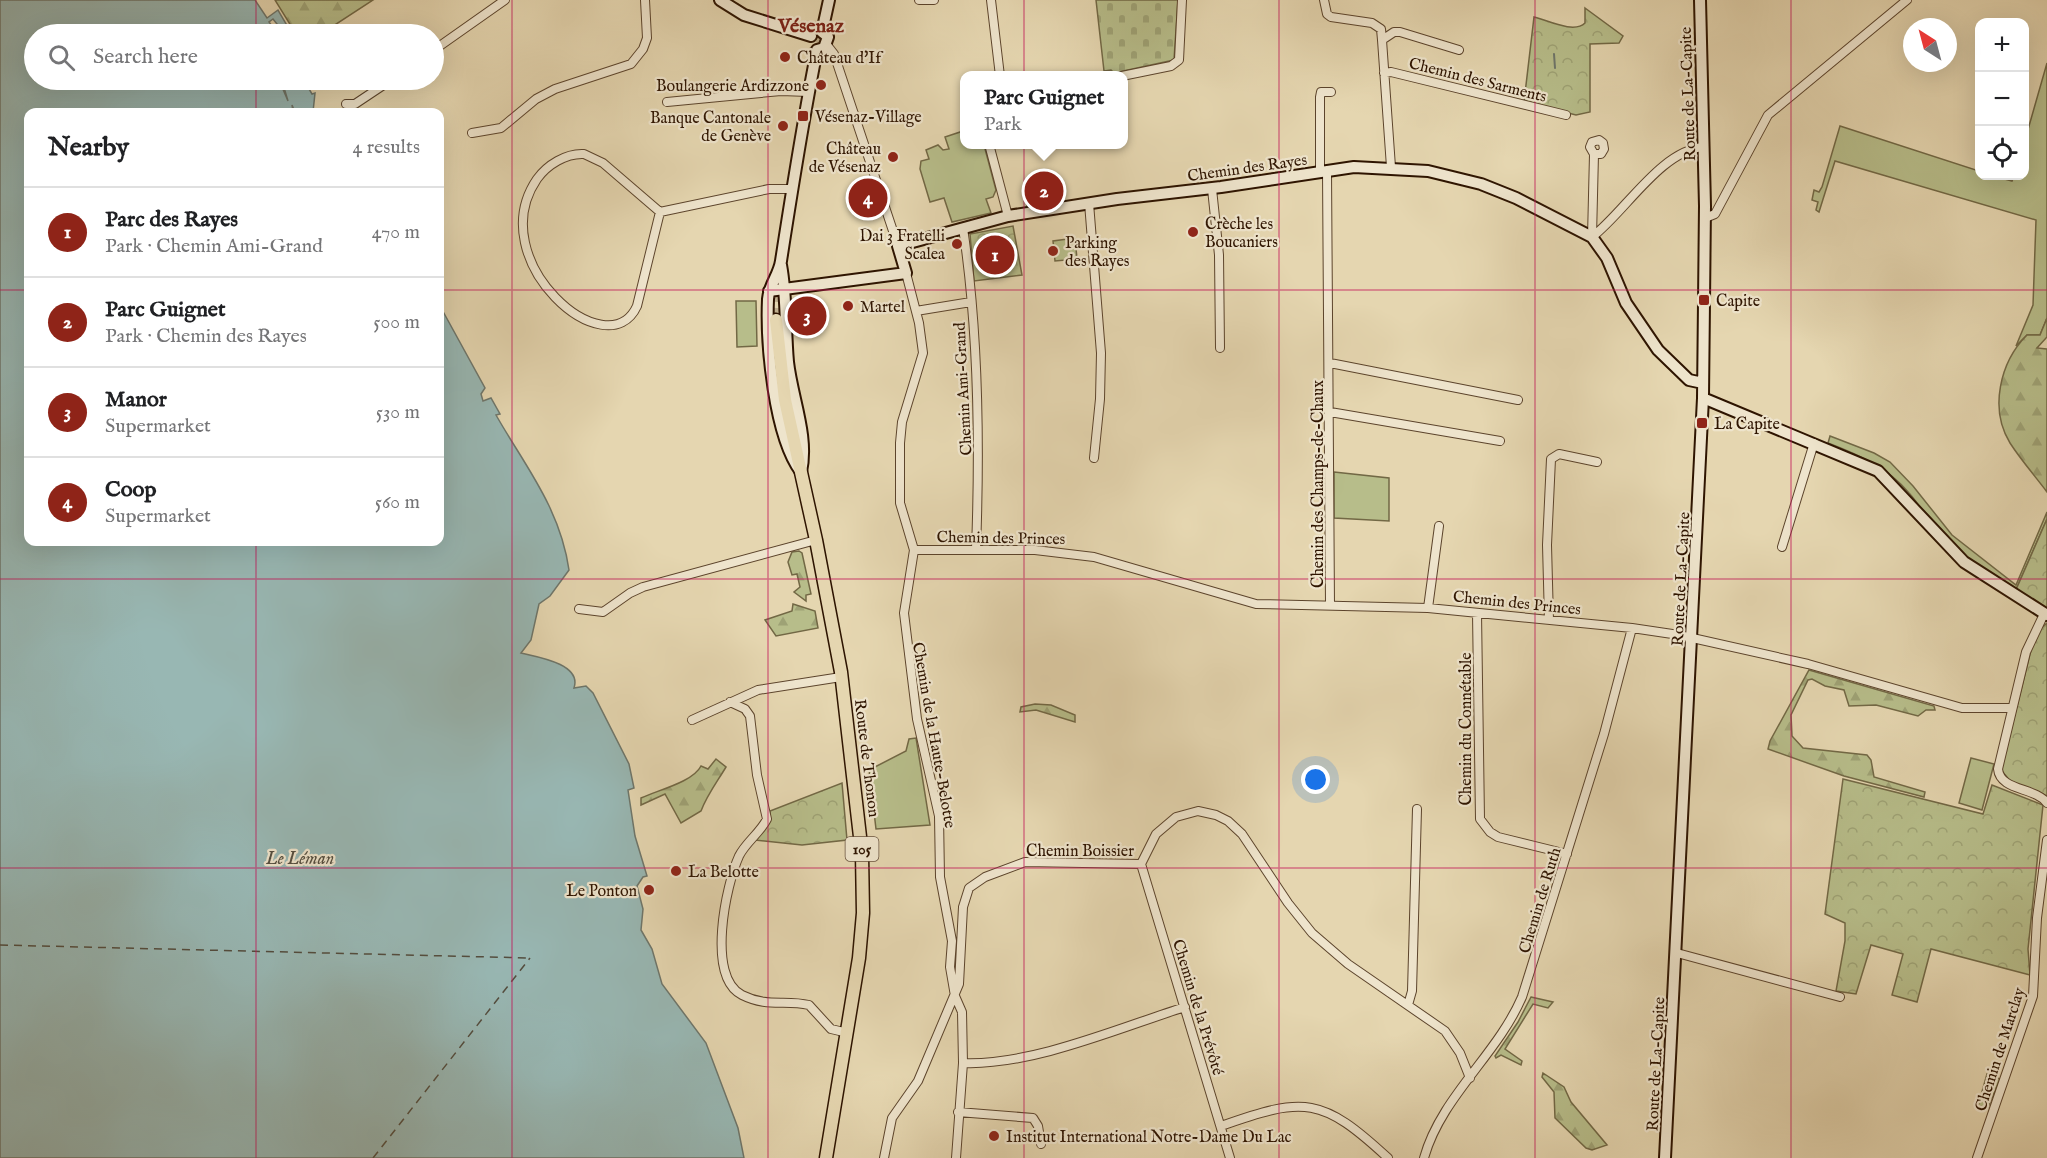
<!DOCTYPE html>
<meta charset="utf-8">
<style>
body{margin:0;font-family:"IM FELL English",serif;background:#f2f2f2;color:#202124}
.controls{position:absolute;right:18px;top:18px;display:grid;overflow:hidden;border-radius:12px;box-shadow:0 6px 24px #0002}
.controls button{width:54px;height:54px;display:grid;place-items:center;padding:0;border:0;border-bottom:2px solid #e0e0e0;background:#fff;color:#202124;font:30px sans-serif}
.compass{position:absolute;left:1903px;top:18px;width:54px;height:54px;border-radius:50%;background:#fff;box-shadow:0 6px 24px #0002;rotate:324deg}
.you{position:absolute;left:1316px;top:780px;width:21px;height:21px;margin:-15px;border:4px solid #fff;border-radius:50%;background:#1a73e8;box-shadow:0 0 0 9px #1a73e833}
.badge{display:grid;place-items:center;width:39px;height:39px;border-radius:50%;background:#8f2418;color:#fff;font-size:20px;font-weight:700}
.pin{position:absolute;translate:-50% -50%;border:3px solid #fff;box-shadow:0 2px 6px #0006}
.popup{position:absolute;left:960px;top:71px;width:168px;height:78px;box-sizing:border-box;display:grid;place-content:center;border-radius:12px;background:#fff;filter:drop-shadow(0 2px 4px #0005);font-size:20px;white-space:nowrap;color:#757577}
.popup b{font-size:22px;color:#202124}
.popup::after{content:'';position:absolute;left:50%;top:100%;margin-left:-12px;border:12px solid transparent;border-top-color:#fff}
.list{margin:0;padding:0;list-style:none}
h2{display:flex;justify-content:space-between;align-items:center;height:78px;margin:0;padding:0 24px;font-size:26px}
h2 small{font-size:20px;font-weight:400;color:#757577}
.list li{display:grid;grid-template-columns:39px 1fr auto;gap:18px;align-items:center;box-sizing:border-box;height:90px;padding:0 24px;border-top:2px solid #e0e0e0}
.list b{display:block;font-size:22px;white-space:nowrap}
.list p{margin:0;font-size:20px;white-space:nowrap;color:#757577}
.list em{font-size:20px;font-style:normal;color:#757577}
.icon{flex:none;width:33px;height:33px;fill:none;stroke:currentColor;stroke-width:2;stroke-linecap:round;stroke-linejoin:round}
.map{position:relative;flex:none;width:2047px;height:1158px;overflow:hidden}
.search{position:absolute;background:#fff;box-shadow:0 6px 24px #0002;left:24px;top:24px;width:420px;height:66px;display:flex;align-items:center;gap:15px;box-sizing:border-box;padding:0 21px;border-radius:33px;color:#757577;font-size:22px}
.panel{position:absolute;background:#fff;box-shadow:0 6px 24px #0002;left:24px;top:108px;width:420px;height:438px;border-radius:12px}
.map>svg:first-child{display:block}
</style>
<div class="map">
<svg width="2047" height="1158" viewBox="0 0 2047 1158">
<defs>
<pattern id="forest-firs" width="22" height="20" patternUnits="userSpaceOnUse" patternTransform="scale(1.5)"><rect width="22" height="20" fill="#b7bd8a"/><path d="M5 1l3.5 6h-7zM16 11l3.5 6h-7z" fill="#9ea275"/></pattern>
<pattern id="cemetery-stones" width="16" height="16" patternUnits="userSpaceOnUse" patternTransform="scale(1.5)"><rect width="16" height="16" fill="#b7bd8a"/><path d="M2 7V4a2 2 0 0 1 4 0v3zM10 15v-3a2 2 0 0 1 4 0v3z" fill="#9ea275"/></pattern>
<pattern id="park-crowns" width="20" height="18" patternUnits="userSpaceOnUse" patternTransform="scale(1.5)"><rect width="20" height="18" fill="#b7bd8a"/><path d="M2 6a3 3 0 1 1 6 0M12 15a3 3 0 1 1 6 0" fill="none" stroke="#9ea275"/></pattern>
</defs>
<rect width="100%" height="100%" fill="#e5d6b0"/>
<filter id="stains"><feTurbulence type="fractalNoise" baseFrequency=".00333" numOctaves="4"/><feColorMatrix values="0 0 0 0 .2 0 0 0 0 .09 0 0 0 0 .02 0 0 0 .5 -.17"/></filter>
<radialGradient id="worn" r=".72"><stop offset=".6" stop-color="#630" stop-opacity="0"/><stop offset="1" stop-color="#630" stop-opacity=".3"/></radialGradient>
<!-- grass -->
<path fill="#b7bd8a" stroke="#726845" stroke-width="1.5" d="M2047 63V318L2040 335H2027L2016 346 2033 305 2036 220 1835 161 1819 212 1816 210 1818 202 1812 200 1814 190 1819 192 1822 187 1840 126 1979 171 1980 176H1994L2012 181 2014 176H2024L2025 140Z
M964 127V144L984 145 996 190 993 197 986 199 991 213 952 222 944 198 930 202 920 169 921 161 929 159 926 150 938 145 943 150 949 149 945 137 960 132Z
M1075 238 1077 259 1055 261 1053 241Z
M736 301H756L757 346 737 347Z
M1830 436 1874 453 1890 462 1913 486 1952 535 2016 585 2047 512V519L2015 592C1988 574 1963 556 1940 533 1928 521 1920 505 1909 493 1887 467 1859 455 1828 443Z
M1334 472 1389 478V521L1334 518Z
M916 738 930 825 876 829 869 770 906 751 909 739Z
M1971 758 1994 764 1982 810 1959 803Z"/>
<!-- forest -->
<path fill="url(#forest-firs)" stroke="#726845" stroke-width="1.5" d="M275 0H373L321 34H296Z
M2047 318V337L2037 348 2047 349V492C2035 476 2021 460 2010 443 1989 409 2000 362 2027 335H2040Z
M799 551 802 553 811 594 806 595V601L794 592 800 587 797 574 792 575 788 562 792 552Z
M793 604 815 611 818 628 776 636 765 620 792 611Z
M1809 670 1934 706 1935 710H1926L1918 716 1876 705 1849 706 1844 690 1825 686 1812 679 1808 680 1791 715 1792 736 1803 748 1867 755 1871 760 1874 777 1925 792 1924 797 1844 776 1768 749 1770 741Z
M1035 704 1051 705 1075 715V722L1036 710 1020 712 1021 707Z
M716 759 726 767C717 782 707 795 701 811L681 823 665 794 641 805V798C658 790 693 782 701 766L708 769Z
M1531 997 1553 1002 1548 1008 1533 1004 1505 1049 1522 1061 1521 1065 1501 1055 1496 1058 1495 1056 1518 1022Z
M1543 1073 1564 1087 1571 1102 1607 1145 1592 1150 1586 1148 1555 1118 1554 1092 1542 1077Z
M1987 1074 2000 1079 1988 1108 1978 1106Z"/>
<!-- cemetery -->
<path fill="url(#cemetery-stones)" stroke="#726845" stroke-width="1.5" d="M1096 0H1178L1174 60 1114 73 1111 70 1104 71Z"/>
<!-- park -->
<path fill="url(#park-crowns)" stroke="#726845" stroke-width="1.5" d="M1585 8 1623 36 1619 43 1590 44V112L1576 115 1524 102 1534 17C1547 20 1574 34 1585 23Z
M1057 182 1063 199 1027 206V188Z
M1013 226 1022 275 974 281 970 234Z
M2047 519V610L2015 592Z
M2047 623V796L2010 781 2001 770 2032 646 2040 629Z
M1843 779 1983 814 1992 785 2043 805 2028 949 2030 975 1931 949 1917 1002 1892 995 1903 954 1871 945 1856 994 1836 991 1845 941V923L1825 914Z
M842 783 847 840 802 845 754 840 770 819V811Z"/>
<!-- water -->
<path fill="#98b7b3" stroke="#6e766b" stroke-width="1.5" d="M0 0H255L267 18 278 10 292 34H285L273 19 269 22 278 34H34V80H279L288 101 282 81 304 80 313 86 309 89 312 94 315 93 313 112H295L292 105 293 112H28V542H440V306L485 388 481 394 483 401 491 398 500 414 496 415C523 463 560 507 569 570L550 596 539 604 531 640 521 653C538 657 582 664 574 688L586 686 593 693 629 764 634 788 628 790 635 836 647 876 643 877 637 886 643 909 641 930 652 949 662 984 706 1043 738 1128 744 1158H0Z"/>
<g fill="none" stroke-linecap="round" stroke-linejoin="round">
<!-- stream -->
<path stroke="#6e766b" stroke-width="2" d="M1554 54 1555 68"/>
<!-- ferry -->
<path stroke="#534d3f" stroke-width="1.5" stroke-dasharray="8 6" stroke-linecap="butt" d="M0 945 530 958
M373 1158 530 958"/>
<!-- primary-tunnel -->
<path stroke="#c0af8d" stroke-width="12" stroke-dasharray="12 6" stroke-linecap="butt" d="M813 60 821 22
M776 320 779 279"/>
<defs>
<path id="street" d="M919 0H934
M991 0 1000 76
M1324 0 1327 14 1331 17 1372 23 1381 29 1382 40 1394 32H1400L1459 50
M1382 40 1391 167
M827 45 834 54 898 246
M434 50 505 0
M1384 73 1391 72 1566 115
M1122 76 1171 66 1179 60 1182 0
M667 102 781 91 808 92
M346 104H355L391 80
M472 133 501 128 536 99 555 89 631 64 643 49 647 38 645 0
M989 144 1008 216
M584 154 603 163 660 212 637 306C608 370 481 261 537 179 547 165 566 153 584 154Z
M1327 171 1330 605
M1320 172V97L1321 92H1331
M1212 189 1219 255 1220 348
M1089 203 1101 353 1100 399 1094 458
M660 212 769 189H791
M1705 218 1715 214 1768 115 1907 0
M963 228C979 334 980 443 976 549
M1592 237C1625 212 1661 150 1704 147
M1592 237 1594 154 1590 147 1592 142 1599 140 1603 143 1604 149 1601 154H1594
M906 273 919 323 923 353 902 422 900 443V503L914 550 904 613 917 719 939 816 940 877 952 941 950 967 955 996 962 1012 963 1063 956 1158
M916 311 971 302
M1330 363 1518 400
M1330 412 1500 441
M1782 547 1814 443
M914 550H1035L1094 557 1256 604 1428 608 1632 628 1679 635 1808 664 1962 708H2011
M1428 608 1439 526
M579 609 603 612 630 593 643 587 816 540
M1477 613 1480 819 1490 832 1498 837 1567 854
M2044 614 2026 652 1998 769C2000 791 2035 787 2047 803
M1549 620 1547 545 1551 459 1559 454 1597 462
M730 702 745 709 750 716 757 775 767 819C760 833 746 842 739 856 726 885 706 977 742 995 768 1008 785 999 809 1005L831 1029 848 1033
M692 720 758 690 841 677
M1141 864 1230 1158
M1677 953 1840 997
M1408 1005 1412 991 1417 809
M963 1063C1031 1066 1119 1028 1185 1007
M958 1112 1033 1118 1038 1126 1041 1144
M1221 1126C1305 1096 1322 1097 1388 1158
M884 1158 892 1118 918 1081 959 984 963 907 969 888 985 877 1025 862 1141 864 1156 834 1176 817 1198 811 1216 815 1228 821 1242 834 1288 903 1312 933 1348 964 1445 1031 1460 1053 1470 1078
M1424 1158C1441 1097 1497 1055 1522 997L1604 734 1632 628
M1977 1158 2033 996 2037 918 2047 840"/>
<path id="secondary" d="M720 0 744 15 811 36
M822 32 829 0
M817 50 824 48 828 37 822 32
M781 265C787 297 785 329 788 362 792 398 809 436 801 472
M769 291 906 273 898 246 1008 216 1117 199 1221 187 1354 167 1428 171 1481 184 1516 198 1592 237 1607 258 1626 303 1658 350 1689 380 1703 383
M1703 398 1878 471 1964 562 2047 615
M801 472C774 436 766 344 768 299 769 285 779 275 781 261 792 190 803 120 817 50
M1665 1158 1703 398 1705 206 1700 0"/>
<path id="primary" d="M776 320 785 400 816 540 841 672 862 854 863 913 859 958 826 1158"/>
</defs>
<!-- street casing -->
<use href="#street" stroke="#5c442c" stroke-width="10"/>
<!-- secondary casing -->
<use href="#secondary" stroke="#2e1400" stroke-width="14"/>
<!-- primary casing -->
<use href="#primary" stroke="#2e1400" stroke-width="15"/>
<!-- street -->
<use href="#street" stroke="#eee4cc" stroke-width="8"/>
<!-- secondary -->
<use href="#secondary" stroke="#eee4cc" stroke-width="10"/>
<!-- primary -->
<use href="#primary" stroke="#e5d6b0" stroke-width="12"/>
</g>
<!-- grid -->
<path fill="none" stroke="#c2185b" stroke-width="1.5" stroke-opacity="0.55" d="M256 0V34M512 0V1158M768 0V1158M1024 0V1158M1279 0V1158M1535 0V1158M1791 0V1158M256 80V112M0 290H28M440 290H2047M256 542V1158M0 579H2047M0 868H2047"/>
<!-- markers -->
<g fill="#8f2418" stroke="#eee4cc" stroke-width="2">
<circle cx="785" cy="57" r="6"/>
<circle cx="821" cy="85" r="6"/>
<rect x="797" y="110" width="12" height="12" rx="3"/>
<circle cx="783" cy="126" r="6"/>
<circle cx="893" cy="157" r="6"/>
<circle cx="1193" cy="232" r="6"/>
<circle cx="957" cy="244" r="6"/>
<circle cx="1053" cy="251" r="6"/>
<rect x="1698" y="294" width="12" height="12" rx="3"/>
<circle cx="848" cy="306" r="6"/>
<rect x="1696" y="417" width="12" height="12" rx="3"/>
<circle cx="676" cy="871" r="6"/>
<circle cx="649" cy="890" r="6"/>
<circle cx="994" cy="1136" r="6"/>
</g>
<g text-anchor="middle" stroke-width="4.5" stroke-linejoin="round" paint-order="stroke">
<!-- shield labels -->
<rect fill="#eee4cc" stroke="#68523d" stroke-width="1.5" x="845.5" y="837" width="33" height="24" rx="4.5"/>
<g font-size="15" font-weight="bold" fill="#2e1400">
<text x="862" y="854">105</text>
</g>
<!-- poi labels -->
<g font-size="16" fill="#2e1400" stroke="#eee4cc" text-anchor="start">
<text x="797" y="63">Château d'If</text>
<text x="809" y="91" text-anchor="end">Boulangerie Ardizzone</text>
<text x="815" y="122">Vésenaz-Village</text>
<text x="771" y="123" text-anchor="end">Banque Cantonale<tspan x="771" dy="18">de Genève</tspan></text>
<text x="881" y="154" text-anchor="end">Château<tspan x="881" dy="18">de Vésenaz</tspan></text>
<text x="1205" y="229">Crèche les<tspan x="1205" dy="18">Boucaniers</tspan></text>
<text x="945" y="241" text-anchor="end">Dai 3 Fratelli<tspan x="945" dy="18">Scalea</tspan></text>
<text x="1065" y="248">Parking<tspan x="1065" dy="18">des Rayes</tspan></text>
<text x="1716" y="306">Capite</text>
<text x="860" y="312">Martel</text>
<text x="1714" y="429">La Capite</text>
<text x="688" y="877">La Belotte</text>
<text x="637" y="896" text-anchor="end">Le Ponton</text>
<text x="1006" y="1142">Institut International Notre-Dame Du Lac</text>
</g>
<!-- street labels -->
<g font-size="16" fill="#2e1400" stroke="#eee4cc">
<text transform="translate(1478 79) rotate(14)" y="6">Chemin des Sarments</text>
<text transform="translate(1687 94) rotate(-92)" y="6">Route de La-Capite</text>
<text transform="translate(1247 167) rotate(-8)" y="6">Chemin des Rayes</text>
<text transform="translate(962 389) rotate(-93)" y="6">Chemin Ami-Grand</text>
<text transform="translate(1317 484) rotate(-90)" y="6">Chemin des Champs-de-Chaux</text>
<text transform="translate(1001 537) rotate(1)" y="6">Chemin des Princes</text>
<text transform="translate(1680 579) rotate(-87)" y="6">Route de La-Capite</text>
<text transform="translate(1517 602) rotate(6)" y="6">Chemin des Princes</text>
<text transform="translate(1465 729) rotate(-90)" y="6">Chemin du Connétable</text>
<text transform="translate(935 735) rotate(80)" y="6">Chemin de la Haute-Belotte</text>
<text transform="translate(868 758) rotate(83)" y="6">Route de Thonon</text>
<text x="1080" y="856">Chemin Boissier</text>
<text transform="translate(1539 900) rotate(-73)" y="6">Chemin de Ruth</text>
<text transform="translate(1199 1007) rotate(73)" y="6">Chemin de la Prévôté</text>
<text transform="translate(1999 1049) rotate(-72)" y="6">Chemin de Marclay</text>
<text transform="translate(1655 1064) rotate(-87)" y="6">Route de La-Capite</text>
</g>
<!-- water labels -->
<g font-size="18" font-style="italic" fill="#534d3f" stroke="#eee4cc">
<text x="300" y="864">Le Léman</text>
</g>
<!-- quarter labels -->
<g font-size="20" font-weight="bold" fill="#7a1f14" stroke="#eee4cc">
<text x="811" y="32">Vésenaz</text>
</g>
</g>
<rect width="100%" height="100%" filter="url(#stains)"/>
<rect width="100%" height="100%" fill="url(#worn)"/>
</svg>
<div class="controls">
<button>+</button>
<button>−</button>
<button><svg class="icon" aria-label="locate" viewBox="0 0 24 24"><circle cx="12" cy="12" r="6"/><path d="M12 2v4M12 18v4M2 12h4M18 12h4"/></svg></button>
</div>
<svg class="compass" viewBox="-18 -18 36 36"><path d="M0-13l5 13h-10z" fill="#e53935"/><path d="M0 13l5-13h-10z" fill="#757577"/></svg>
<div class="you"></div>
<div class="pin badge" style="left:995px;top:255px">1</div>
<div class="pin badge" style="left:1044px;top:191px">2</div>
<div class="popup"><b>Parc Guignet</b>Park</div>
<div class="pin badge" style="left:807px;top:316px">3</div>
<div class="pin badge" style="left:868px;top:198px">4</div>
<div class="search"><svg class="icon" aria-label="search" viewBox="0 0 24 24"><circle cx="10" cy="10" r="6"/><path d="M15 15l6 6"/></svg>Search here</div>
<section class="panel">
<h2>Nearby<small>4 results</small></h2>
<ul class="list">
<li><span class="badge">1</span><div><b>Parc des Rayes</b><p>Park · Chemin Ami-Grand</p></div><em>470 m</em></li>
<li><span class="badge">2</span><div><b>Parc Guignet</b><p>Park · Chemin des Rayes</p></div><em>500 m</em></li>
<li><span class="badge">3</span><div><b>Manor</b><p>Supermarket</p></div><em>530 m</em></li>
<li><span class="badge">4</span><div><b>Coop</b><p>Supermarket</p></div><em>560 m</em></li>
</ul>
</section>
</div>
